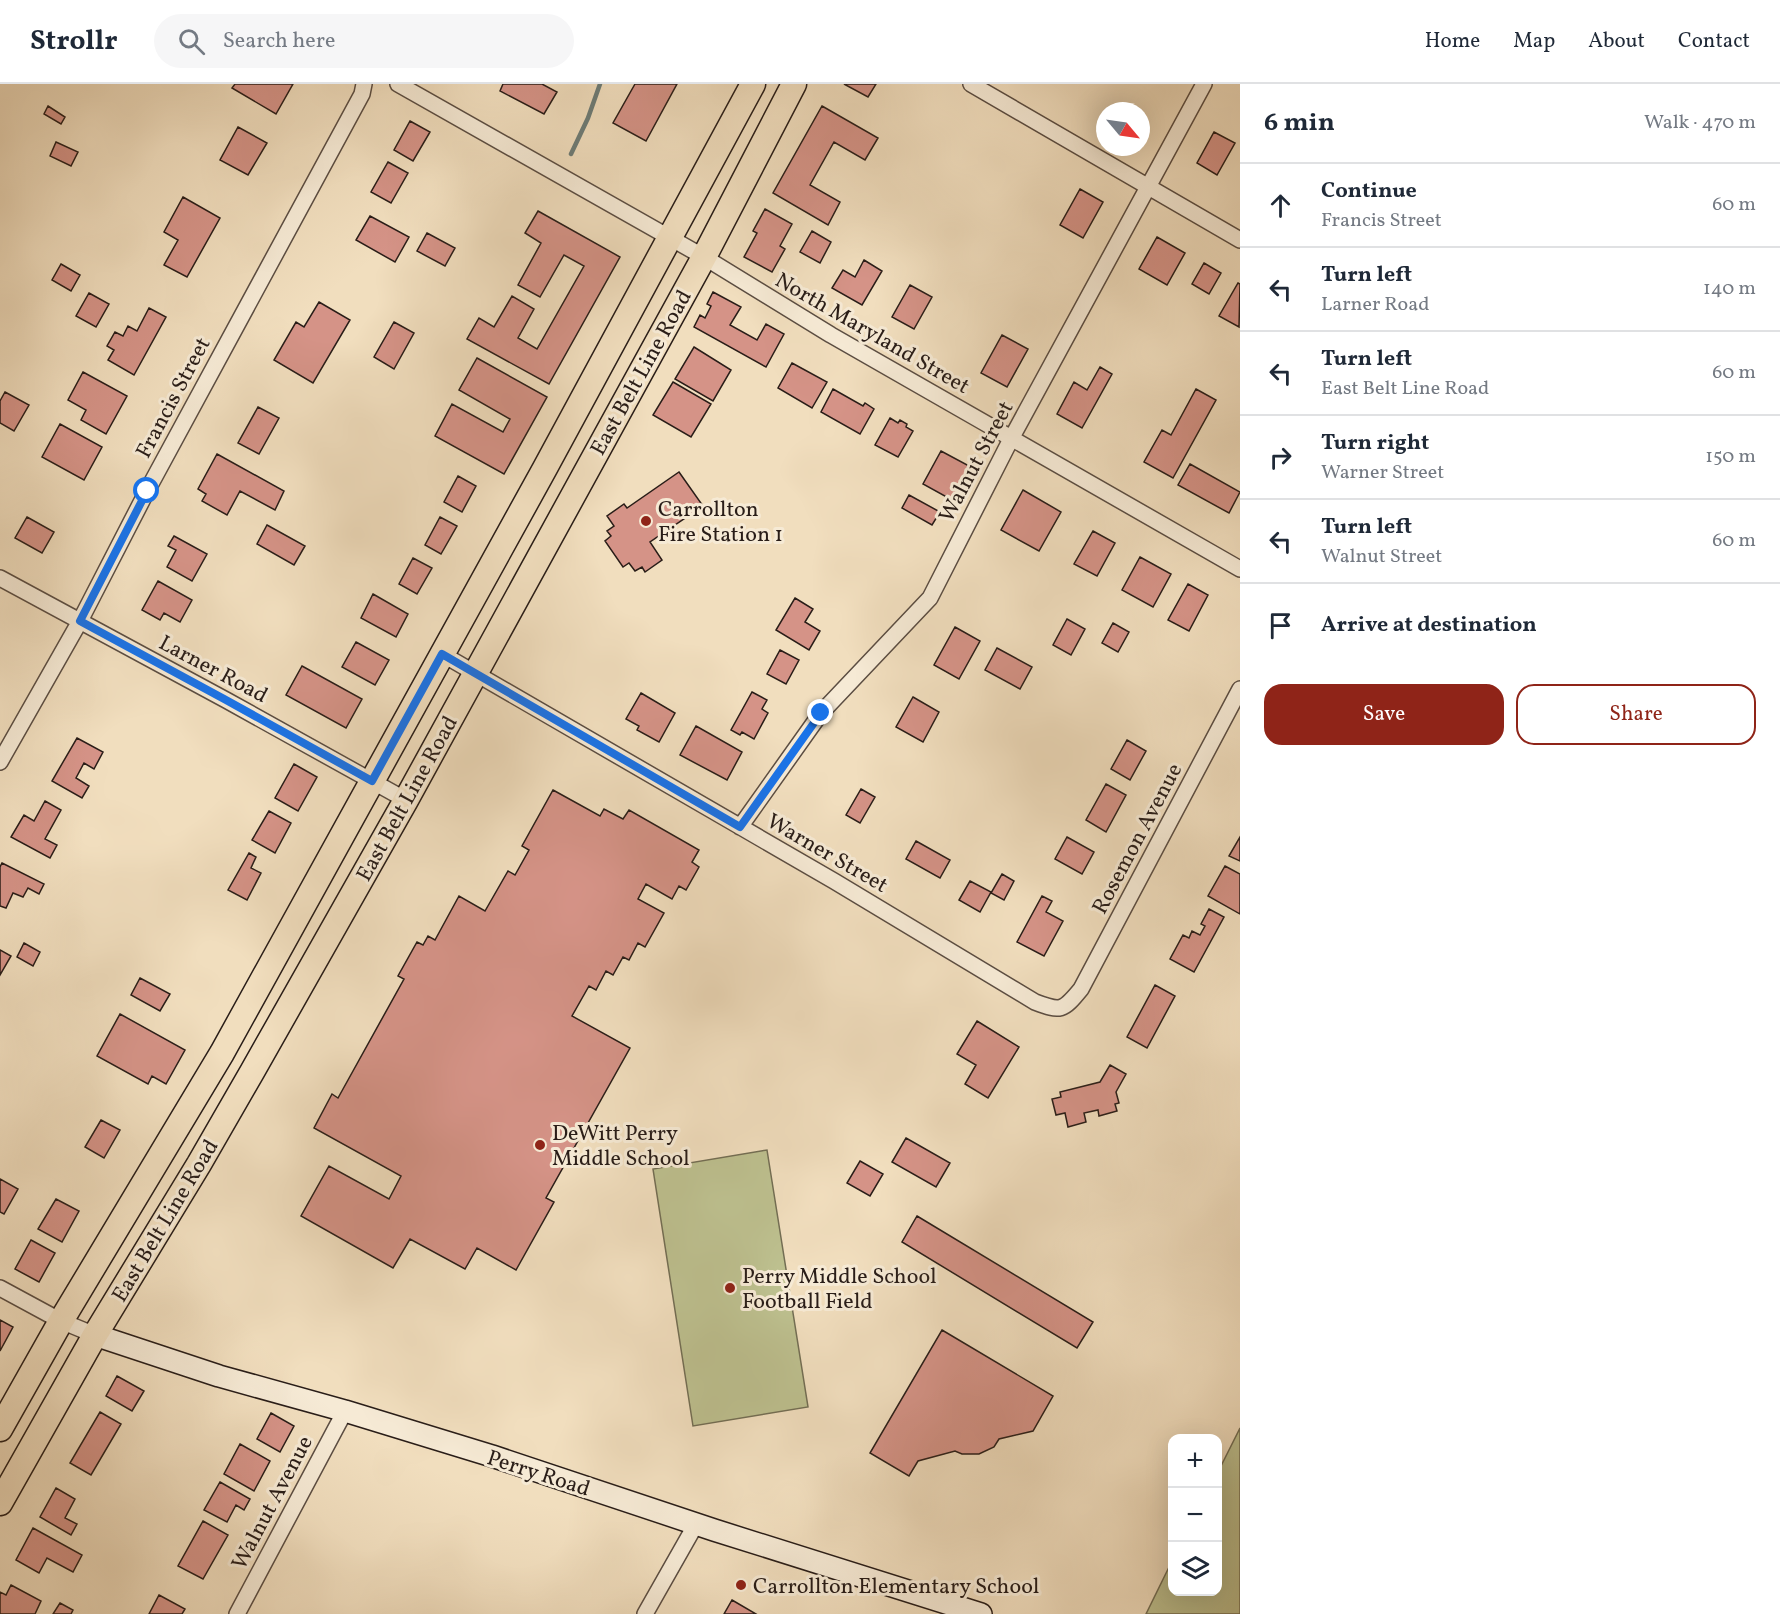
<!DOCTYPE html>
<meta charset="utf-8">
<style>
body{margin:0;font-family:Vollkorn,serif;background:#f6f6f7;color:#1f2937}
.controls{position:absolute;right:18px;bottom:18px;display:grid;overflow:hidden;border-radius:12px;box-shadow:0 6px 24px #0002}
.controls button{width:54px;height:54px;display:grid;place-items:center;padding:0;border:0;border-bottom:2px solid #e0e1e3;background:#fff;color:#1f2937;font:30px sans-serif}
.compass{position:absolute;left:1096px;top:18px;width:54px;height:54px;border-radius:50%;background:#fff;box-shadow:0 6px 24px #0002;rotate:119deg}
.stop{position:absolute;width:18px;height:18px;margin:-14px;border:4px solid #1a73e8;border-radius:50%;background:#fff}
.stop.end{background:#1a73e8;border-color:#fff;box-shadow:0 2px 6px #0008}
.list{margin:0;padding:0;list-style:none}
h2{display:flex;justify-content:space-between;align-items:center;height:78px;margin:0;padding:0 24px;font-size:26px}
h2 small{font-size:20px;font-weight:400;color:#747a83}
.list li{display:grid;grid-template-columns:39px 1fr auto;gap:18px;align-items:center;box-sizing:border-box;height:84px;padding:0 24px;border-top:2px solid #e0e1e3}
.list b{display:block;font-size:22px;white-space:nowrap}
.list p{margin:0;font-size:20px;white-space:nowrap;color:#747a83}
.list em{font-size:20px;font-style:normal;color:#747a83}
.actions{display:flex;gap:12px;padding:18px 24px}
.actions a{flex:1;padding:14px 0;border:2px solid #8f2418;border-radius:18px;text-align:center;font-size:21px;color:#8f2418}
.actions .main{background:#8f2418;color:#fff}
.icon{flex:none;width:33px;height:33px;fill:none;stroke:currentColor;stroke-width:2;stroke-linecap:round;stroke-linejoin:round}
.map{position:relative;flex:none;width:1240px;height:1530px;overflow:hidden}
header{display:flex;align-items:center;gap:36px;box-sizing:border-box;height:84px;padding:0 30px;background:#fff;border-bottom:2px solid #e0e1e3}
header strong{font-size:28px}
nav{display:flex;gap:33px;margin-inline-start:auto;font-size:21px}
.search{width:420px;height:54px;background:#f6f6f7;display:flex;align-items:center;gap:15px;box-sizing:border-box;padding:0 21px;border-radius:33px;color:#747a83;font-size:22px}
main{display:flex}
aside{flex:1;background:#fff}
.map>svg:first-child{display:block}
</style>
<header>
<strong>Strollr</strong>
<div class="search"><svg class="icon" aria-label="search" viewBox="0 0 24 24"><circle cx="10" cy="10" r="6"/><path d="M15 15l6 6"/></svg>Search here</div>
<nav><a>Home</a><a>Map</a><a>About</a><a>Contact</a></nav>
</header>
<main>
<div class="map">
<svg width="1240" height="1530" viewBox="0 0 1240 1530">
<rect width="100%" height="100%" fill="#f1debe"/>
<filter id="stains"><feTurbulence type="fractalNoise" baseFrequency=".00333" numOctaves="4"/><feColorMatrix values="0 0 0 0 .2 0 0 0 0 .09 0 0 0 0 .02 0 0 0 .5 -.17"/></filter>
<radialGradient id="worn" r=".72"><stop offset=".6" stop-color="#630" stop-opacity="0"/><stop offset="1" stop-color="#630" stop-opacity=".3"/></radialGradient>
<!-- green -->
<path fill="#bdc08f" stroke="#736e54" stroke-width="1.5" d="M767 1066 808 1323 693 1342 653 1085Z
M1240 1344V1530H1146L1172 1477V1508H1218V1388Z"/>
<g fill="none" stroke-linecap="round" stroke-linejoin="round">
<!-- stream -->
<path stroke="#6d7c77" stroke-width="4.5" d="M571 70 588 34 600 0"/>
</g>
<!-- building -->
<path fill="#d59387" stroke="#291d18" stroke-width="1.5" d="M235 0H293L276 30 232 4Z
M503 0H542L557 8 544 30 500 7Z
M635 0H677L646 57 613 39Z
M844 0H876L868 13Z
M48 22 65 33 61 40 44 30Z
M822 22 878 54 865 76 834 58 810 101 840 118 828 141 773 109Z
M410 37 430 48 413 77 394 66Z
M238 43 267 59 248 91 220 76Z
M1214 48 1235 59 1217 91 1197 79Z
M56 58 78 68 71 82 50 72Z
M388 78 408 89 391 119 371 108Z
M1080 105 1103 118 1083 154 1060 141Z
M183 113 220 134 187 193 164 181 178 156 164 148Z
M765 125 792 140 780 162 785 165 772 188 744 173 757 149 753 147Z
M538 127 620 173 549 300 467 255 479 234 494 243 512 212 534 225 518 254 537 265 584 182 564 171 540 213 518 201 541 159 525 149Z
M370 132 409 153 395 178 356 156Z
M812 147 831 158 820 179 800 168Z
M427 149 455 164 445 182 417 167Z
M1157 153 1185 169 1167 201 1139 185Z
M864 176 882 187 862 221 832 204 843 186 855 193Z
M1204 179 1221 189 1209 210 1192 200Z
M61 180 80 191 71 207 52 196Z
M1238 199 1240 200 1239 243 1219 232Z
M910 201 932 213 914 245 892 233Z
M713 208 741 223 730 241 757 256 766 240 784 250 766 283 694 243 700 231 705 234 711 222 707 220Z
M89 209 109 220 96 243 76 232Z
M319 218 350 236 313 299 274 276 296 238 304 243Z
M149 224 166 233 134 291 108 276 114 266 107 262 115 248 123 252 128 242 137 247Z
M394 238 414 249 394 285 374 273Z
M1002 251 1028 265 1007 303 981 289Z
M694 263 731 286 713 317 675 295Z
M477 274 547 313 504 390 435 352 452 320 503 348 510 335 459 306Z
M792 279 827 298 812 324 778 304Z
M1100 283 1112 290 1082 344 1057 330 1074 298 1087 306Z
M83 288 127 312 106 350 81 336 86 326 68 316Z
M673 298 711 320 691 353 653 331Z
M833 305 863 322 865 319 874 325 860 350 821 328Z
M1196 305 1216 316 1173 394 1144 378 1162 346 1171 351Z
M5 308 29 321 14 347 0 339V317Z
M258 323 279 334 259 370 238 359Z
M890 334 898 339 900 336 907 340 906 343 913 347 898 373 875 361Z
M60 340 102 363 84 396 42 373Z
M941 367 971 383 952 416 923 400Z
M217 370 284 407 275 426 240 407 227 431 202 417 206 410 198 405Z
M1190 380 1240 408 1229 429 1178 401Z
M679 388 703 422 650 458 662 476 645 488 642 483 635 487 629 479 623 483 605 457 611 452 607 447 614 442 607 432 624 420 627 424Z
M458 392 476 402 462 428 444 418Z
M1023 406 1061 428 1039 467 1001 446Z
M909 411 940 428 932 441 902 424Z
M27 433 54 448 42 469 15 454Z
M440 433 457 442 441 470 425 461Z
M267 441 305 462 294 481 257 460Z
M1093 447 1115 459 1097 492 1074 480Z
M174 452 207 470 192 497 167 483 176 466 168 462Z
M1140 473 1171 490 1153 523 1122 506Z
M413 474 432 484 417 510 399 500Z
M158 497 192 516 180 538 164 529 160 536 142 526Z
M1188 500 1208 511 1189 547 1168 536Z
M373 510 408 530 396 553 361 534Z
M795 514 813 525 805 538 820 547 809 566 776 546Z
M1067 535 1085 545 1071 571 1053 561Z
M1113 539 1129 548 1118 568 1102 559Z
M955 543 980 557 959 595 934 581Z
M356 558 389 576 375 601 342 583Z
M997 564 1032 583 1020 605 985 586Z
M780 566 799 576 786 600 767 590Z
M302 582 362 615 346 644 286 611Z
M752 608 767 616 762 625 768 629 754 655 742 648 740 651 731 646Z
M641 609 675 629 659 658 637 646 639 642 626 635Z
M913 613 939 628 923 658 896 643Z
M696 642 742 668 727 696 680 671Z
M77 654 103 668 94 685 84 679 76 694 89 702 82 714 52 697Z
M1127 656 1146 667 1130 696 1111 685Z
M294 680 317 693 298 727 275 714Z
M1106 700 1126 711 1106 748 1086 736Z
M861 705 875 713 860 739 846 731Z
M553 706 600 732 604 725 623 735 629 726 699 766 692 778 699 783 686 806 679 802 672 815 646 800 638 815 664 829 645 863 638 859 629 876 623 873 613 891 606 887 596 906 589 902 572 932 630 964 546 1114 554 1118 516 1186 477 1164 465 1185 410 1155 393 1184 301 1132 329 1082 389 1115 401 1092 314 1044 332 1010 338 1014 404 895 398 892 417 858 423 861 428 852 435 856 459 812 485 827 508 787 515 791 529 766 522 762Z
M45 717 61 726 45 755 57 761 50 774 11 753 24 731 34 737Z
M269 727 291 739 275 769 252 756Z
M1067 753 1094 768 1082 790 1055 775Z
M1240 753V777L1229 772Z
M916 757 950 776 940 794 906 775Z
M249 769 256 773 251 784 261 789 247 816 228 806Z
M2 779 44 800 39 810 28 804 23 813 13 809 6 824 0 822V783Z
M1225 782 1240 790V830L1208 812Z
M1002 790 1014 797 1004 816 991 809Z
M970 797 991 808 980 828 959 816Z
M1042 812 1052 817 1046 828 1063 837 1044 872 1017 858Z
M1209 825 1224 833 1194 888 1170 875 1183 851 1189 854 1192 847 1200 851 1205 842 1201 840Z
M24 859 40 868 33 882 17 873Z
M0 866 11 872 0 891Z
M140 894 170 910 160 927 131 911Z
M1155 901 1175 912 1147 964 1127 953Z
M120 930 185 966 166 1000 152 992 148 1000 97 972Z
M977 937 1019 963 988 1014 965 1000 976 981 957 970Z
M1110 981 1126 990 1116 1008 1119 1019 1115 1020 1117 1027 1099 1032 1098 1026 1084 1029 1086 1038 1068 1043 1065 1029 1056 1031 1052 1015 1061 1013 1060 1008 1100 998Z
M101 1036 120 1046 104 1074 85 1063Z
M906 1054 950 1079 936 1103 892 1078Z
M860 1077 883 1090 870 1112 847 1099Z
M0 1095 18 1105 4 1130 0 1128Z
M56 1115 79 1127 62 1158 38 1145Z
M917 1132 1093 1238 1077 1264 902 1158Z
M31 1156 55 1169 39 1198 15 1185Z
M0 1236 13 1243 0 1267Z
M942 1246 1053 1312 1033 1347 999 1355 994 1363 979 1370H962L955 1367 918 1377 909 1392 870 1369Z
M117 1292 144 1307 132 1327 106 1312Z
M100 1328 121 1340 91 1391 70 1379Z
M271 1329 294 1342 280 1368 257 1355Z
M240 1360 270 1377 254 1407 224 1390Z
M220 1398 250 1415 244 1426 236 1421 227 1438 204 1426Z
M56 1404 75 1415 65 1434 77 1440 71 1451 40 1433Z
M203 1437 228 1451 203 1495 178 1482Z
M33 1444 82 1471 73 1488 47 1474 39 1489 16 1476Z
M11 1501 41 1517 35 1530H0V1508L6 1511Z
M159 1511 185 1525 182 1530H149Z
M732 1516 756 1530H724Z
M60 1519 73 1526 71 1530H53Z"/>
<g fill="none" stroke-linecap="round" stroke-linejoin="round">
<defs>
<path id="street" d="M398 0 704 173 831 251 1240 485
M971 0 1240 156
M0 494 226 616 406 716
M442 570 834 797 1035 918C1061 928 1063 927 1081 905L1240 605
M0 678 80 537 147 407 362 10 364 0
M740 743 821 629 930 514 1011 355 1204 0
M0 1204 61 1237 95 1251
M237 1530 345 1327
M645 1530 696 1440"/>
<path id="secondary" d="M95 1251 219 1292 345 1327 492 1372 714 1446 981 1530"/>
<path id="primary" d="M0 1345 61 1237 222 969 544 386 753 0
M0 1419 95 1251 199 1080 252 988 406 716 704 173 794 0"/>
</defs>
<!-- street casing -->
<use href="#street" stroke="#5b4d42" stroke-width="18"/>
<!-- secondary casing -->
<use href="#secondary" stroke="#291d18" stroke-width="24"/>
<!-- primary casing -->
<use href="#primary" stroke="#291d18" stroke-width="27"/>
<!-- street -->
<use href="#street" stroke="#f6ead5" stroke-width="15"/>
<!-- secondary -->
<use href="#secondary" stroke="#f6ead5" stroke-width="21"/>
<!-- primary -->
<use href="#primary" stroke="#f1debe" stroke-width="24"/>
</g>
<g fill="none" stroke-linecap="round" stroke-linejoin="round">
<!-- route -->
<path stroke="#1a73e8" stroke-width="8" d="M147 407 80 537 226 616 372 697 442 570 740 743 821 629"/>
</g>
<!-- markers -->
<g fill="#8f2418" stroke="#f6ead5" stroke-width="2">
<circle cx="646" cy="437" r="6"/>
<circle cx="540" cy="1061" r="6"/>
<circle cx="730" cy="1204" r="6"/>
<circle cx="741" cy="1501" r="6"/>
</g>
<g text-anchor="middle" stroke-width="6" stroke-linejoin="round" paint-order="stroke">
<!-- street labels -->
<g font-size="22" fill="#291d18" stroke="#f6ead5">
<text transform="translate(873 248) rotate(30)" y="8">North Maryland Street</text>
<text transform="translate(640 288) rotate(-61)" y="8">East Belt Line Road</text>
<text transform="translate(172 313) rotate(-62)" y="8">Francis Street</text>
<text transform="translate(975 377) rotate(-62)" y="8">Walnut Street</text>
<text transform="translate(214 584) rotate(28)" y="8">Larner Road</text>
<text transform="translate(406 714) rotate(-61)" y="8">East Belt Line Road</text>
<text transform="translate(1136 754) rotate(-62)" y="8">Rosemon Avenue</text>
<text transform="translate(828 768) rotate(30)" y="8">Warner Street</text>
<text transform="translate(164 1136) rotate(-59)" y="8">East Belt Line Road</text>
<text transform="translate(539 1388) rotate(18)" y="8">Perry Road</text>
<text transform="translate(271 1418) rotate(-62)" y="8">Walnut Avenue</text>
</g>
<!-- poi labels -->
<g font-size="22" fill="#291d18" stroke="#f6ead5" text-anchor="start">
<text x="658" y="432">Carrollton<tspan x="658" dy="25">Fire Station 1</tspan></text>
<text x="552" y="1056">DeWitt Perry<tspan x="552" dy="25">Middle School</tspan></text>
<text x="742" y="1199">Perry Middle School<tspan x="742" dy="25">Football Field</tspan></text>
<text x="753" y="1509">Carrollton Elementary School</text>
</g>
</g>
<rect width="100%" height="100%" filter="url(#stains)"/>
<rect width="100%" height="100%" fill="url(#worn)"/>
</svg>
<div class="controls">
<button>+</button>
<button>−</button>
<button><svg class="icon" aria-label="layers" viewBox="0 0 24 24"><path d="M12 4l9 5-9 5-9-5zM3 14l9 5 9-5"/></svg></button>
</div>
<svg class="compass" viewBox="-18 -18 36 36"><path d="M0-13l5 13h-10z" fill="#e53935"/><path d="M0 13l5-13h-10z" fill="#747a83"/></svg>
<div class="stop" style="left:147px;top:407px"></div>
<div class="stop end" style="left:821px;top:629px"></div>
</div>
<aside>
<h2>6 min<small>Walk · 470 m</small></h2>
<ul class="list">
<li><svg class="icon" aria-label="ahead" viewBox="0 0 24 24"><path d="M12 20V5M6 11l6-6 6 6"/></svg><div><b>Continue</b><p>Francis Street</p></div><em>60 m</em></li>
<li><svg class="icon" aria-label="left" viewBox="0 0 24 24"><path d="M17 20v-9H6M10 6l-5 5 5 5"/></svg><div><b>Turn left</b><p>Larner Road</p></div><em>140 m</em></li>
<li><svg class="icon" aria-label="left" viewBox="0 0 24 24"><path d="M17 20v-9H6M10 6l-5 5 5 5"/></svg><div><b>Turn left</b><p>East Belt Line Road</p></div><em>60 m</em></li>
<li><svg class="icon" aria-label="right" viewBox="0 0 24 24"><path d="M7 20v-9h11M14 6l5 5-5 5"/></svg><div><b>Turn right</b><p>Warner Street</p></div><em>150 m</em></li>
<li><svg class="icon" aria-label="left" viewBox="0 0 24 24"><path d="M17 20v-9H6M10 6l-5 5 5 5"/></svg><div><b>Turn left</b><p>Walnut Street</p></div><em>60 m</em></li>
<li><svg class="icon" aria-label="arrive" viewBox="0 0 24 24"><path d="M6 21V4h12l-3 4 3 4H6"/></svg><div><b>Arrive at destination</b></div></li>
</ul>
<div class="actions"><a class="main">Save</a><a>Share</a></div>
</aside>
</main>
